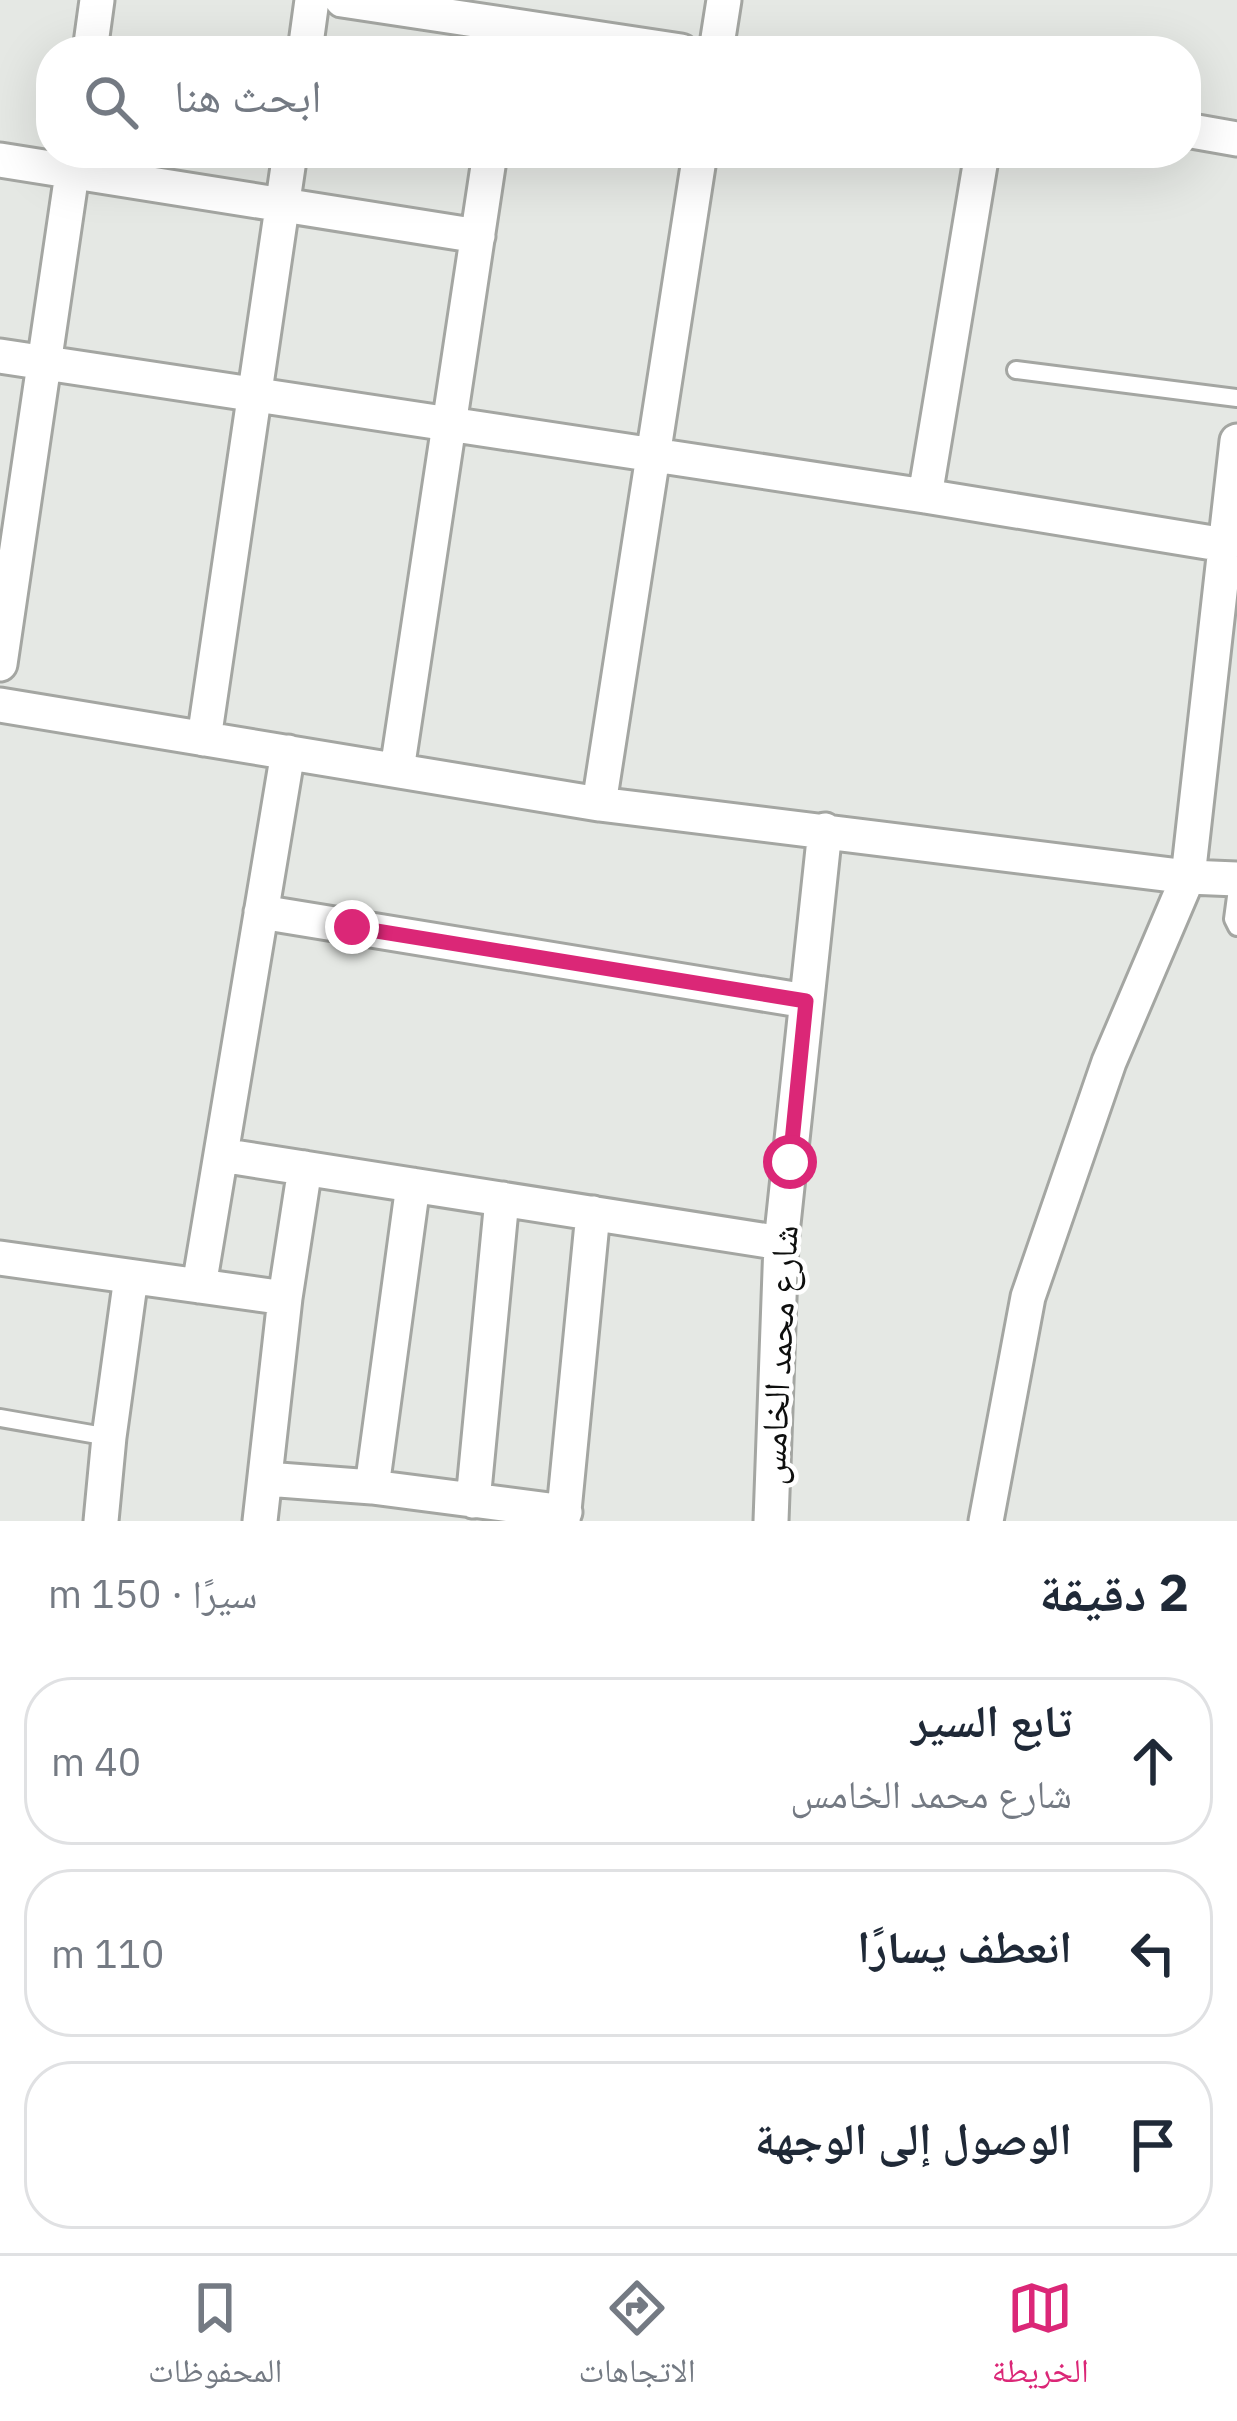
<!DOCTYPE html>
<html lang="ar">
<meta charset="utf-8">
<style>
body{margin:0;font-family:"IBM Plex Sans","Noto Naskh Arabic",sans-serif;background:#f2f2f3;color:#1f2937;direction:rtl}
.stop{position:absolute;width:36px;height:36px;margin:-27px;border:9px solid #db2777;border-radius:50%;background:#fff}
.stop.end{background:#db2777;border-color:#fff;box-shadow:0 3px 12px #0008}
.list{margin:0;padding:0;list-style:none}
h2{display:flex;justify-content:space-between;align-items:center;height:156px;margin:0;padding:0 48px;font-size:51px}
h2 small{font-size:39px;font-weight:400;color:#747a83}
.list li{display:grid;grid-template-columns:78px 1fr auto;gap:36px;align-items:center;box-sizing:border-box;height:168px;margin:0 24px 24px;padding:0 24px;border:3px solid #e0e1e3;border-radius:48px}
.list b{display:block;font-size:45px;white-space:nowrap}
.list p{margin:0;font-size:39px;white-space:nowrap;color:#747a83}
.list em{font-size:39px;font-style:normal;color:#747a83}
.icon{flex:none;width:66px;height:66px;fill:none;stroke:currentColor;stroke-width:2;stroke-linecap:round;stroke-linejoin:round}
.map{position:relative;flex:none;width:1237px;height:1521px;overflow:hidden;direction:ltr}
.search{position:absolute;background:#fff;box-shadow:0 12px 48px #0002;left:36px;right:36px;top:36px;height:132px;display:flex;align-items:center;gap:30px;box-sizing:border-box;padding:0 42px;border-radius:48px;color:#747a83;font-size:45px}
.sheet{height:732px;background:#fff}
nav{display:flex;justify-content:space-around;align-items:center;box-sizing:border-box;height:168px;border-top:3px solid #e0e1e3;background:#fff;font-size:33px;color:#747a83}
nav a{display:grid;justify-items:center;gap:6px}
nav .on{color:#db2777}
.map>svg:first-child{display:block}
</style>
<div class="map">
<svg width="1237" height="1521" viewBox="0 0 1237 1521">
<rect width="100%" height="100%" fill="#e5e8e4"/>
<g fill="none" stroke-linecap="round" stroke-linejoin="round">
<defs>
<path id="service" d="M1016 370 1237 398
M1237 889 1233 919 1237 927
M0 1418 109 1437"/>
<path id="minor" d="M342 0 681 51
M90 51 97 0
M305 51 312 0
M716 51 724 0
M1186 130 1237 139
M0 160 478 236
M0 356 925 496 1225 545
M925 496 982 153
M0 664 75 153
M0 705 599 804 1188 877 1237 879
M204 739 290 153
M397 770 490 153
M599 804 700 153
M261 912 806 1001
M221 1155 781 1243
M0 1258 285 1298
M199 1286 288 752
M266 1479 372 1487 565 1512
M372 1487 413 1185
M473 1501 502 1199
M101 1521 109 1437 131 1277
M260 1521 285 1298 305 1168
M563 1521 593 1213
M771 1521 781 1243 825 830
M986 1521 1028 1297 1109 1062 1188 877 1237 441"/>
</defs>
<!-- service casing -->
<use href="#service" stroke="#a4a6a2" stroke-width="22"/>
<!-- minor casing -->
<use href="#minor" stroke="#a4a6a2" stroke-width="39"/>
<!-- service -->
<use href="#service" stroke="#fff" stroke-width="16"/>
<!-- minor -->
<use href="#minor" stroke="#fff" stroke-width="33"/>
</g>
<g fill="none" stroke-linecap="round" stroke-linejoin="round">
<!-- route -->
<path stroke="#db2777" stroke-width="15" d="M352 927 806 1001 790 1162"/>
</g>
<g text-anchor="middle" stroke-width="9" stroke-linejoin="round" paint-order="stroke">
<!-- street labels -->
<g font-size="36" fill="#0e0f0e" stroke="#fff">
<text transform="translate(778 1355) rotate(-87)" y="13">شارع محمد الخامس</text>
</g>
</g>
</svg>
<div class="stop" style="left:790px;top:1162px"></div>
<div class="stop end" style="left:352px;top:927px"></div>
<div class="search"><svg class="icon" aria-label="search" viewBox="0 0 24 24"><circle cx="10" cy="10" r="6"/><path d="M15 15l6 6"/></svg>ابحث هنا</div>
</div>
<section class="sheet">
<h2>2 دقيقة<small>سيرًا · 150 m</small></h2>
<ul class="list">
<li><svg class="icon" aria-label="ahead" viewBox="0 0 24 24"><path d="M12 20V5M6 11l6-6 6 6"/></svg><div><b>تابع السير</b><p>شارع محمد الخامس</p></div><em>40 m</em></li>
<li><svg class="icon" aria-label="left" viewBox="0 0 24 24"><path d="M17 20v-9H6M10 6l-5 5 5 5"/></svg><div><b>انعطف يسارًا</b></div><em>110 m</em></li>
<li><svg class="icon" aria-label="arrive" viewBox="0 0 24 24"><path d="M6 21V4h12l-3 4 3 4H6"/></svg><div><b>الوصول إلى الوجهة</b></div></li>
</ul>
</section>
<nav>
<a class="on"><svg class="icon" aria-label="map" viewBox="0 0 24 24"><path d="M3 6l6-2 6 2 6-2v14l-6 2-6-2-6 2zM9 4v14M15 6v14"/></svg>الخريطة</a>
<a><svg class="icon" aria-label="directions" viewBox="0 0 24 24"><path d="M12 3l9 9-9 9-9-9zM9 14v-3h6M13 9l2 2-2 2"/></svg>الاتجاهات</a>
<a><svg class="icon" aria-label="saved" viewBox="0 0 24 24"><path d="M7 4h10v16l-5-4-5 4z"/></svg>المحفوظات</a>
</nav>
